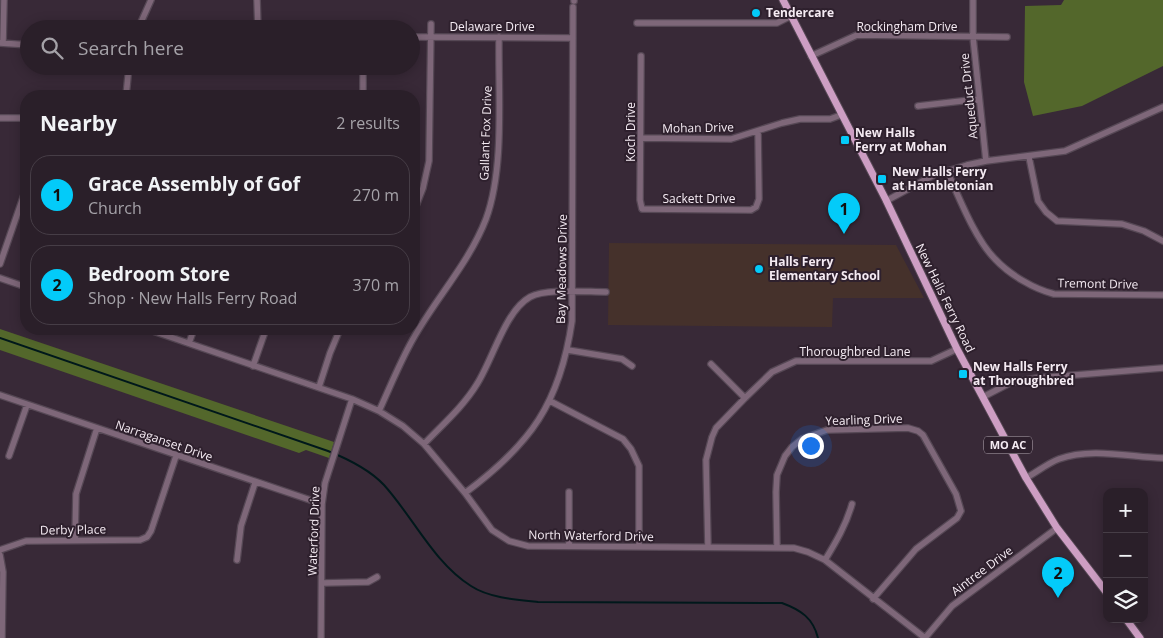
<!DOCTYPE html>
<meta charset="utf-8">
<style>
body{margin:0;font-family:"Open Sans",sans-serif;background:#362c35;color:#f1f3f6}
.controls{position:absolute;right:15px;bottom:15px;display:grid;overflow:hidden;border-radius:10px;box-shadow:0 2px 12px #0003}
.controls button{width:45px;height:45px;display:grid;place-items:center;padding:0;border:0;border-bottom:1px solid #463d46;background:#2a1f29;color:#f1f3f6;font:25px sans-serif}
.you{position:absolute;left:810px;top:445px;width:18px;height:18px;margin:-12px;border:4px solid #fff;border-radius:50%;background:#1a73e8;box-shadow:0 0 0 8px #1a73e833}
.badge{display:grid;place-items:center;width:32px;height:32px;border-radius:50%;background:#03cbf9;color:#111;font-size:16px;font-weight:700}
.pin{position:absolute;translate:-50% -41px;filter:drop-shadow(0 1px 2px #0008)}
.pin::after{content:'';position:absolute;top:26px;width:18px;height:15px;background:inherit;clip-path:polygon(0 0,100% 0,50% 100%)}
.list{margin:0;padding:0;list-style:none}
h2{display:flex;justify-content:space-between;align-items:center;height:65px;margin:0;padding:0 20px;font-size:21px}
h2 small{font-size:16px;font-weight:400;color:#a5a2a8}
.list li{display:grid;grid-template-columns:32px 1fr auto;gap:15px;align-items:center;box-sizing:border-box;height:80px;margin:0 10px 10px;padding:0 10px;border:1px solid #463d46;border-radius:20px}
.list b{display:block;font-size:19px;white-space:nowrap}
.list p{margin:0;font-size:16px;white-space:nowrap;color:#a5a2a8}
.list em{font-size:16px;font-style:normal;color:#a5a2a8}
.icon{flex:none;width:28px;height:28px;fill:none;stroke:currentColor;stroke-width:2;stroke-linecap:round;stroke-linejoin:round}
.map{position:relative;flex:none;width:1163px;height:638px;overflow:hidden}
.search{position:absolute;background:#2a1f29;box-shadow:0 2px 12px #0003;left:20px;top:20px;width:400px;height:55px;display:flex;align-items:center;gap:12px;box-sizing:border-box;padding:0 18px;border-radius:28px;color:#a5a2a8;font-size:19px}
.panel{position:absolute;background:#2a1f29;box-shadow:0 2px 12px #0003;left:20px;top:90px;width:400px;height:245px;border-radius:20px}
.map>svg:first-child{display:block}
</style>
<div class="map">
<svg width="1163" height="638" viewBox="0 0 1163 638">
<rect width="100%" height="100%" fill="#382937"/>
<!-- education -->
<path fill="#45312b" d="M609 243 896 245 924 298H833L832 327 608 325Z"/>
<!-- forest -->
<path fill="#53672b" d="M1064 0H1163V66L1082 106 1033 116 1024 82 1025 6 1061 5Z
M0 329 334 442 329 458 306 450 299 453 0 350Z"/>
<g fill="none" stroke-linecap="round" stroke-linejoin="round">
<!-- stream -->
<path stroke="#00181b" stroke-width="2" d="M0 338 328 451C348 459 369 469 384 485 413 517 434 563 471 586 489 598 518 600 538 602L782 603C801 610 813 618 818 638"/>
<defs>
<path id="minor" d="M257 0 258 29
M973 0V37L986 161
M574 1V0
M637 23H777L791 16
M138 29 151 0
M411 37 573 38
M0 43 29 45
M3 43 4 0
M641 56 640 200 642 209 751 210 756 207 759 199 758 131
M811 56 857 35 1007 37
M126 96 129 66
M363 96V66
M918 106 979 99
M0 118H26
M641 138 731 139 782 123 800 119H830L841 115
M1029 157 1038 201 1046 212 1057 221 1122 224 1144 231 1163 241
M947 171C959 197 975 239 995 259 1010 275 1034 289 1054 294L1163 295
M886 201 932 176 967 165 986 161 1065 151 1163 107
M414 211 423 188 429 161 431 24
M0 264 26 189
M0 278 26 287
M147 329 352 399 379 411 403 426 424 444 465 493 492 530 509 541 528 546 794 548 808 552 825 560 925 638
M189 343 194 329
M568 350 622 359 632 366
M711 364 745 398
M253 366 266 329
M319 387 330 353 340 329
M0 395 322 504
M983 397 1010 383 1037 378 1163 368
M550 401 623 439 631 449 639 466V547
M379 411C390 387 400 362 413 339 436 298 469 263 486 219 505 167 498 92 499 37
M424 444C442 425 463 407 477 384 493 359 505 311 530 297 546 288 586 292 606 292
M9 456 27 405
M1026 478C1037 472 1048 463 1059 459 1091 447 1130 457 1163 458
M569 492V546
M465 493C531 444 560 403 572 321L573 7
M75 539 76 494 97 428
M708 547 706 460 712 437 716 428 745 398 772 372 796 361H931L957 349
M777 547 776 492 777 475 785 456 792 447 802 439 827 430 908 428 918 431 923 435 956 494 961 511 957 518 916 549 873 599
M0 550 26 541 140 540 147 537 151 531 176 456
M0 555 3 572 2 638
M237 560 241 526 255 483
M825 560C836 542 846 525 852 504
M322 583 368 582 377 577
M321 638 322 504 325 483 352 399
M925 638 952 606 1057 528"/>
<path id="major" d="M783 0 886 200 957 349 1026 478 1057 528 1107 593
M1126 619 1140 638"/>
</defs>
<!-- minor casing -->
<use href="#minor" stroke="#564855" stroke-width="8"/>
<!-- major casing -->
<use href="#major" stroke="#564855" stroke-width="9"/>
<!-- minor -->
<use href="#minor" stroke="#7e6779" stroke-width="5.5"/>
<!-- major -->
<use href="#major" stroke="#cd9ec3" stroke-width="7"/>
</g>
<!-- markers -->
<g fill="#03cbf9" stroke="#2e202d" stroke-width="2">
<circle cx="756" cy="13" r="5"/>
<rect x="840" y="135" width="10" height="10" rx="2.5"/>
<rect x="877" y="174" width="10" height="10" rx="2.5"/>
<circle cx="759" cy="269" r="5"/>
<rect x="958" y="369" width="10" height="10" rx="2.5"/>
</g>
<g text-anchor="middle" stroke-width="4" stroke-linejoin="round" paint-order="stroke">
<!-- shield labels -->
<rect fill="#2e202d" stroke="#b9aeb8" stroke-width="1" x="984" y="436.5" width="48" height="17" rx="4"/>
<g font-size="11" font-weight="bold" fill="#f5ebf3">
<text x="1008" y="449">MO AC</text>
</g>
<!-- poi labels -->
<g font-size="12" font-weight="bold" fill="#f5ebf3" stroke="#2e202d" text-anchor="start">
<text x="766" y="17">Tendercare</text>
<text x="855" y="137">New Halls<tspan x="855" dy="14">Ferry at Mohan</tspan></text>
<text x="892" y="176">New Halls Ferry<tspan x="892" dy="14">at Hambletonian</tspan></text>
<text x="769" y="266">Halls Ferry<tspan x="769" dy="14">Elementary School</tspan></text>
<text x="973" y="371">New Halls Ferry<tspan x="973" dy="14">at Thoroughbred</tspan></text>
</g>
<!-- street labels -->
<g font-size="12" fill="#f5ebf3" stroke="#2e202d">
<text x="492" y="31">Delaware Drive</text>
<text x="907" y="31">Rockingham Drive</text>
<text transform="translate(969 96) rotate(-96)" y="4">Aqueduct Drive</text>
<text transform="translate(698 128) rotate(-1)" y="4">Mohan Drive</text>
<text transform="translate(631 132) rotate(-90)" y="4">Koch Drive</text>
<text transform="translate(486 133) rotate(-88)" y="4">Gallant Fox Drive</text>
<text x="699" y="203">Sackett Drive</text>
<text transform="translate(562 269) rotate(-89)" y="4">Bay Meadows Drive</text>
<text transform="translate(1098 284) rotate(1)" y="4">Tremont Drive</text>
<text transform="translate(945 298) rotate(64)" y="4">New Halls Ferry Road</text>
<text x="855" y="356">Thoroughbred Lane</text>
<text transform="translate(864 420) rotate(-2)" y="4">Yearling Drive</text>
<text transform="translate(164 441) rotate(19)" y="4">Narraganset Drive</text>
<text transform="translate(73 530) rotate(-1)" y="4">Derby Place</text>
<text transform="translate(314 531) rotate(-88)" y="4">Waterford Drive</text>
<text transform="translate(591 536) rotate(1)" y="4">North Waterford Drive</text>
<text transform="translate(982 571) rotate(-37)" y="4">Aintree Drive</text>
</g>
</g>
</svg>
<div class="controls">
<button>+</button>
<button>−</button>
<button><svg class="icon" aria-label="layers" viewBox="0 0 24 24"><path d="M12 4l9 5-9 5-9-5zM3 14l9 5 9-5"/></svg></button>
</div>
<div class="you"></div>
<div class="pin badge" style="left:844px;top:234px">1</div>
<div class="pin badge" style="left:1058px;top:598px">2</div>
<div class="search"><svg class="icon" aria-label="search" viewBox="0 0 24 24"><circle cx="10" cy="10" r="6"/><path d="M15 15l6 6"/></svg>Search here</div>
<section class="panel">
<h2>Nearby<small>2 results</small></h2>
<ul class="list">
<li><span class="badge">1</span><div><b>Grace Assembly of Gof</b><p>Church</p></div><em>270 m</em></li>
<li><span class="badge">2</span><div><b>Bedroom Store</b><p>Shop · New Halls Ferry Road</p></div><em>370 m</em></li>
</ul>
</section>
</div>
